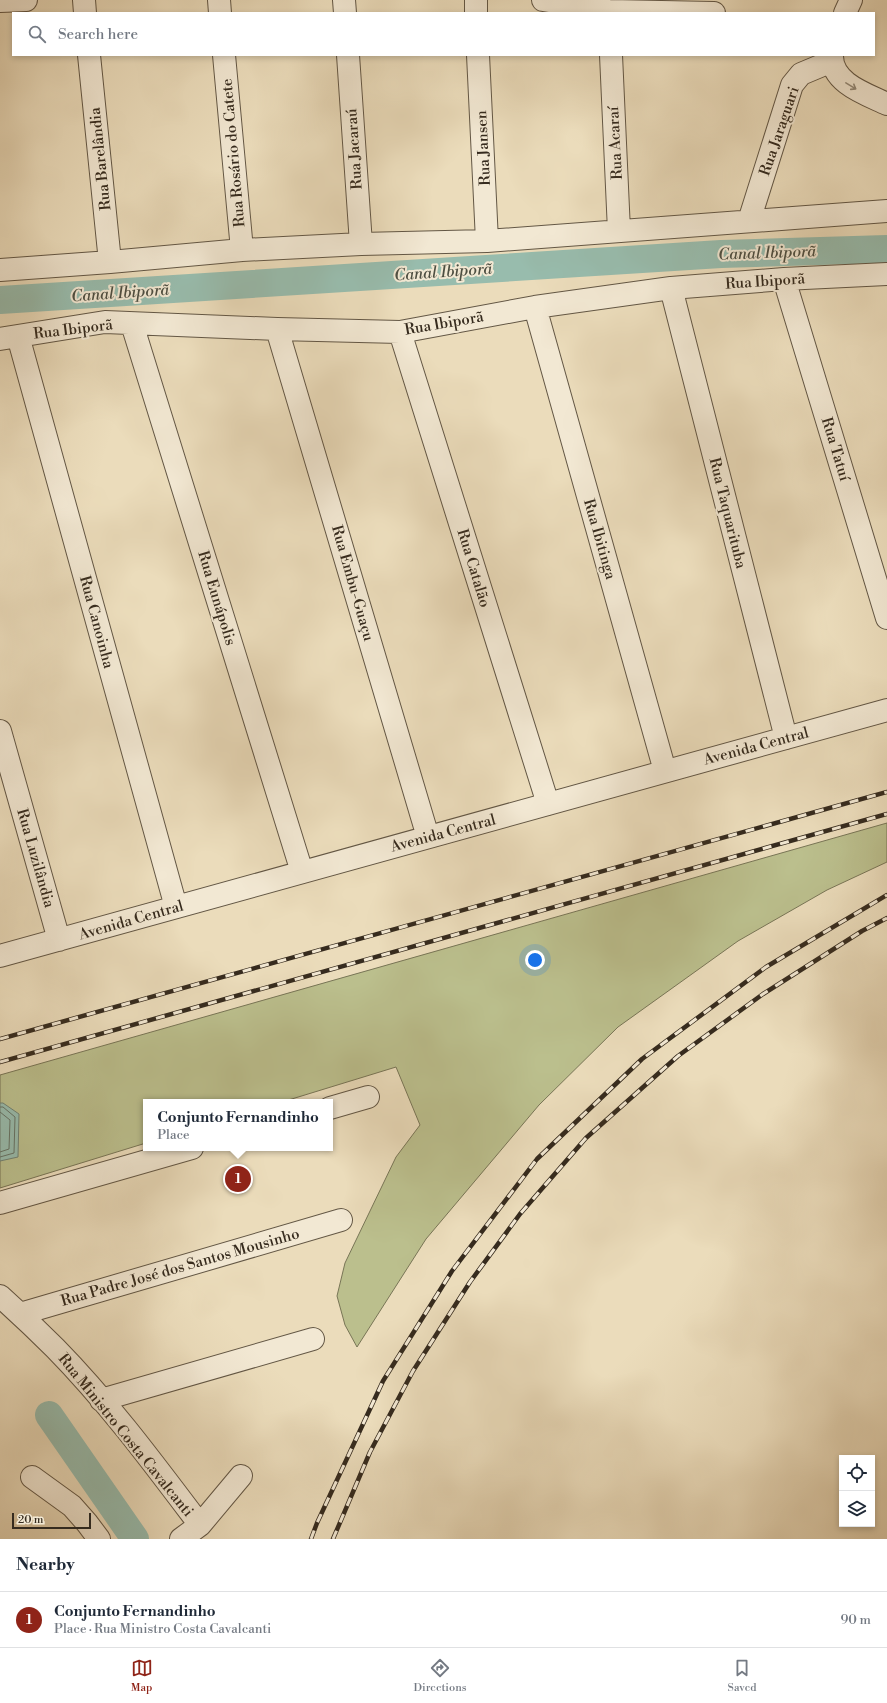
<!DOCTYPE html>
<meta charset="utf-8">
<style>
body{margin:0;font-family:"Libre Bodoni",serif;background:#f6f6f7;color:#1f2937}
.controls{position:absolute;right:12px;bottom:12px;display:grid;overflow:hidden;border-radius:0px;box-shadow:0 2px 6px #0003}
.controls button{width:36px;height:36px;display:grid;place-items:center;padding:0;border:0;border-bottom:1px solid #e0e1e3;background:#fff;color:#1f2937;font:20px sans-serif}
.scale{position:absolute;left:12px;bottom:10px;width:79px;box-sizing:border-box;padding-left:4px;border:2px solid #362b1e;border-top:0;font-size:11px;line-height:14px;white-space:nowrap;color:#362b1e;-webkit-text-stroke:3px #f2e8d3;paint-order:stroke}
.you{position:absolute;left:535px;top:960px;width:14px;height:14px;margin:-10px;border:3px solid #fff;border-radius:50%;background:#1a73e8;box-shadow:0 0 0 6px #1a73e833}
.badge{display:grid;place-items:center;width:26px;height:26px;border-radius:50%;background:#8f2418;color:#fff;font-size:13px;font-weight:700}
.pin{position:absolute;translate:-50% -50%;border:2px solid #fff;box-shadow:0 1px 4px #0006}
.popup{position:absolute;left:143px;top:1099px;width:190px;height:52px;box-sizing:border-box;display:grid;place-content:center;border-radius:0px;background:#fff;filter:drop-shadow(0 1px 3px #0005);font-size:13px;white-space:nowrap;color:#747a83}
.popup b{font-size:15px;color:#1f2937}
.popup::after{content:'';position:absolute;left:50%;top:100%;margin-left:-8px;border:8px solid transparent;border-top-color:#fff}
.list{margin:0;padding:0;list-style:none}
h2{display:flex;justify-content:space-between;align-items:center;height:52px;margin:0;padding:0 16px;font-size:17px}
h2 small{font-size:13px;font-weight:400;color:#747a83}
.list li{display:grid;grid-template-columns:26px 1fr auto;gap:12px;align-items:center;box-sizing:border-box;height:56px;padding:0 16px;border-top:1px solid #e0e1e3}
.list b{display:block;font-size:15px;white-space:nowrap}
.list p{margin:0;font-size:13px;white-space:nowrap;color:#747a83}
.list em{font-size:13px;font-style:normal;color:#747a83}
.icon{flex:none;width:22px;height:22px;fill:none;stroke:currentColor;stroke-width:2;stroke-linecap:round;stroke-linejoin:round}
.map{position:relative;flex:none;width:887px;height:1539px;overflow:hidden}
.search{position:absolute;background:#fff;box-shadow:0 2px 6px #0003;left:12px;right:12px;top:12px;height:44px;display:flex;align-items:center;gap:10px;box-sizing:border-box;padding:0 14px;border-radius:0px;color:#747a83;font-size:15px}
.sheet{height:108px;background:#fff}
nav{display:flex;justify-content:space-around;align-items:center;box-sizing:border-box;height:56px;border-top:1px solid #e0e1e3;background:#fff;font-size:11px;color:#747a83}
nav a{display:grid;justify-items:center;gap:2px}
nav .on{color:#8f2418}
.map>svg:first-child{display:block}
</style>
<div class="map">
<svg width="887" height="1539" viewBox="0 0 887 1539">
<rect width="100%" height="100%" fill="#ebdcbb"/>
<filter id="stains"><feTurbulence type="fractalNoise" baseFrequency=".005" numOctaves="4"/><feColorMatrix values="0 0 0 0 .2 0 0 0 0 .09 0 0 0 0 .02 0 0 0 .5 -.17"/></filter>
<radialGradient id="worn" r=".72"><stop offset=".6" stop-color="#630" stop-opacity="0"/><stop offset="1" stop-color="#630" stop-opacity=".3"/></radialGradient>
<!-- green -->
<path fill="#bbbf8d" stroke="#787556" d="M887 823V862L827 890 738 941 618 1027 539 1105 426 1239 357 1347 345 1325 337 1296 345 1263 396 1157 420 1125 396 1067 282 1102H146V1143L0 1188V1075Z"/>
<!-- water -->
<path fill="#98bcad" stroke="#718274" d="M0 1103H3L19 1114 18 1157 0 1161Z"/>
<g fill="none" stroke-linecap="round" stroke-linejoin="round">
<!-- shore -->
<path stroke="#677466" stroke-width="1" d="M0 1107H3L15 1117 14 1153 0 1157
M0 1112 10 1120 9 1149 0 1152"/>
<!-- canal -->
<path stroke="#98bcad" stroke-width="28" d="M0 300 721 254 887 249
M49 1415 135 1539"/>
<defs>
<path id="minor" d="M84 0 85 13
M219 0 220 13
M344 0 345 13
M476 0V13
M543 0 609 11 714 13
M0 1 26 0
M845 13 851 0
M89 55 110 262
M224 55 242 250
M348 55 361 244
M478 55 487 241
M611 55 619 231
M832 55C831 83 866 94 887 104
M749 221 792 85 801 74 832 61
M0 270 110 262 242 250 361 244 487 241 887 211
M784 279 887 618
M671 288 786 738
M535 307 665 771
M132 324 302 872
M277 329 428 837
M400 332 548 804
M18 336 176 907
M0 339 105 322 277 329 400 332 535 307 671 288 784 279 887 274
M0 731 59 940
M0 956 887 710
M330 1108 368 1097
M0 1203 192 1148
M0 1296C19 1313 37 1330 55 1348 108 1402 154 1464 200 1525
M20 1314 341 1220
M101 1400 313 1339
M32 1477 72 1506 87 1523 99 1539
M181 1539 200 1525 241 1476"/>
</defs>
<!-- minor casing -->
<use href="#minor" stroke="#635745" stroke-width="24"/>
<!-- minor -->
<use href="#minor" stroke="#f2e8d3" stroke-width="22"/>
<defs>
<path id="rail" d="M0 1039 887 792
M0 1062 887 814
M311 1539 317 1523 383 1381 452 1271 537 1159 642 1059 766 967 887 895
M333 1539 370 1452 413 1371 470 1282 520 1214 586 1138 678 1056 763 994 862 931 887 918"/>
</defs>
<!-- rail casing -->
<use href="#rail" stroke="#362b1e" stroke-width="4.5"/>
<!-- rail -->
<use href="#rail" stroke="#f2e8d3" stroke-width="3" stroke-dasharray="9" stroke-linecap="butt"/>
</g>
<!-- one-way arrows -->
<defs><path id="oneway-shaft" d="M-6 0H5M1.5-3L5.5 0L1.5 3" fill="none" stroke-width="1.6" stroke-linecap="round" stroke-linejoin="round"/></defs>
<use stroke="#948a78" href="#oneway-shaft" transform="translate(851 86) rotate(31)"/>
<g text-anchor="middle" stroke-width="4" stroke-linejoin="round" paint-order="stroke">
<!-- street labels -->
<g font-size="15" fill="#362b1e" stroke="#f2e8d3">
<text transform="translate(779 131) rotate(-71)" y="5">Rua Jaraguari</text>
<text transform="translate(615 143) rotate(-93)" y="5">Rua Acaraí</text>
<text transform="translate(483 148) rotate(-93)" y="5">Rua Jansen</text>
<text transform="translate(354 149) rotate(-94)" y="5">Rua Jacaraú</text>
<text transform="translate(233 153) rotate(-95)" y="5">Rua Rosário do Catete</text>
<text transform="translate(100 159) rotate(-96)" y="5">Rua Barelândia</text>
<text transform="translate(765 281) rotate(-4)" y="5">Rua Ibiporã</text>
<text transform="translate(444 323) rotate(-10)" y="5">Rua Ibiporã</text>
<text transform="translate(73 329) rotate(-7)" y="5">Rua Ibiporã</text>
<text transform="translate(836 449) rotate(73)" y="5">Rua Tatuí</text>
<text transform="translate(728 513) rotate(76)" y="5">Rua Taquarituba</text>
<text transform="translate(600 539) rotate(74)" y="5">Rua Ibitinga</text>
<text transform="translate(474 568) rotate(73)" y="5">Rua Catalão</text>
<text transform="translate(353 583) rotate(74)" y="5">Rua Embu-Guaçu</text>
<text transform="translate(217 598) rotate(73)" y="5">Rua Eunápolis</text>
<text transform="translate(97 622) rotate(75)" y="5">Rua Canoinha</text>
<text transform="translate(756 746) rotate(-15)" y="5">Avenida Central</text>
<text transform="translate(443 833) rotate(-15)" y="5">Avenida Central</text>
<text transform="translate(36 858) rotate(74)" y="5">Rua Luzilândia</text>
<text transform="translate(131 920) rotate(-16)" y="5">Avenida Central</text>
<text transform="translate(180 1267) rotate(-16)" y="5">Rua Padre José dos Santos Mousinho</text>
<text transform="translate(126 1435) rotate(51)" y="5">Rua Ministro Costa Cavalcanti</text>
</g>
<!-- water labels -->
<g font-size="16" font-style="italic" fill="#4e4f42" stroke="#f2e8d3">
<text transform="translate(767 252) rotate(-2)" y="6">Canal Ibiporã</text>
<text transform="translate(443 271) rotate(-4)" y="6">Canal Ibiporã</text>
<text transform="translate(120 292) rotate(-4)" y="6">Canal Ibiporã</text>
</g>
</g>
<rect width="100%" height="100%" filter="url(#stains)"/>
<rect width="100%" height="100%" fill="url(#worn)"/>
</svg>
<div class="controls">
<button><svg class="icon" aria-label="locate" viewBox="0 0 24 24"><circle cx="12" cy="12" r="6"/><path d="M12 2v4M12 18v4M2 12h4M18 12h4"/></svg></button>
<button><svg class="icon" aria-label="layers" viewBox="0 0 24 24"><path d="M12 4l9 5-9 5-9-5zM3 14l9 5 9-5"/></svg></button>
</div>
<div class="scale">20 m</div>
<div class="you"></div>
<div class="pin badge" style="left:238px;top:1179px">1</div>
<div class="popup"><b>Conjunto Fernandinho</b>Place</div>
<div class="search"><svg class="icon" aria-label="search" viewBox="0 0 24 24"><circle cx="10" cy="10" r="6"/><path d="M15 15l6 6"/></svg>Search here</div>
</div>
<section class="sheet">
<h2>Nearby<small></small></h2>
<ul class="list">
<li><span class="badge">1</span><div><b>Conjunto Fernandinho</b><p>Place · Rua Ministro Costa Cavalcanti</p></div><em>90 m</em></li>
</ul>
</section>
<nav>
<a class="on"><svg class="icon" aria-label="map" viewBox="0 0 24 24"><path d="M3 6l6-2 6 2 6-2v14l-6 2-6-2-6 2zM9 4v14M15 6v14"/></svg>Map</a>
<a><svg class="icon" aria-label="directions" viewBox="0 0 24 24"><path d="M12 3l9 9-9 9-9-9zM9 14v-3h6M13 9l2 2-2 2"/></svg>Directions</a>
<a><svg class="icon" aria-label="saved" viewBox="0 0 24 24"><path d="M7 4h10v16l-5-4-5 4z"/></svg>Saved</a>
</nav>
